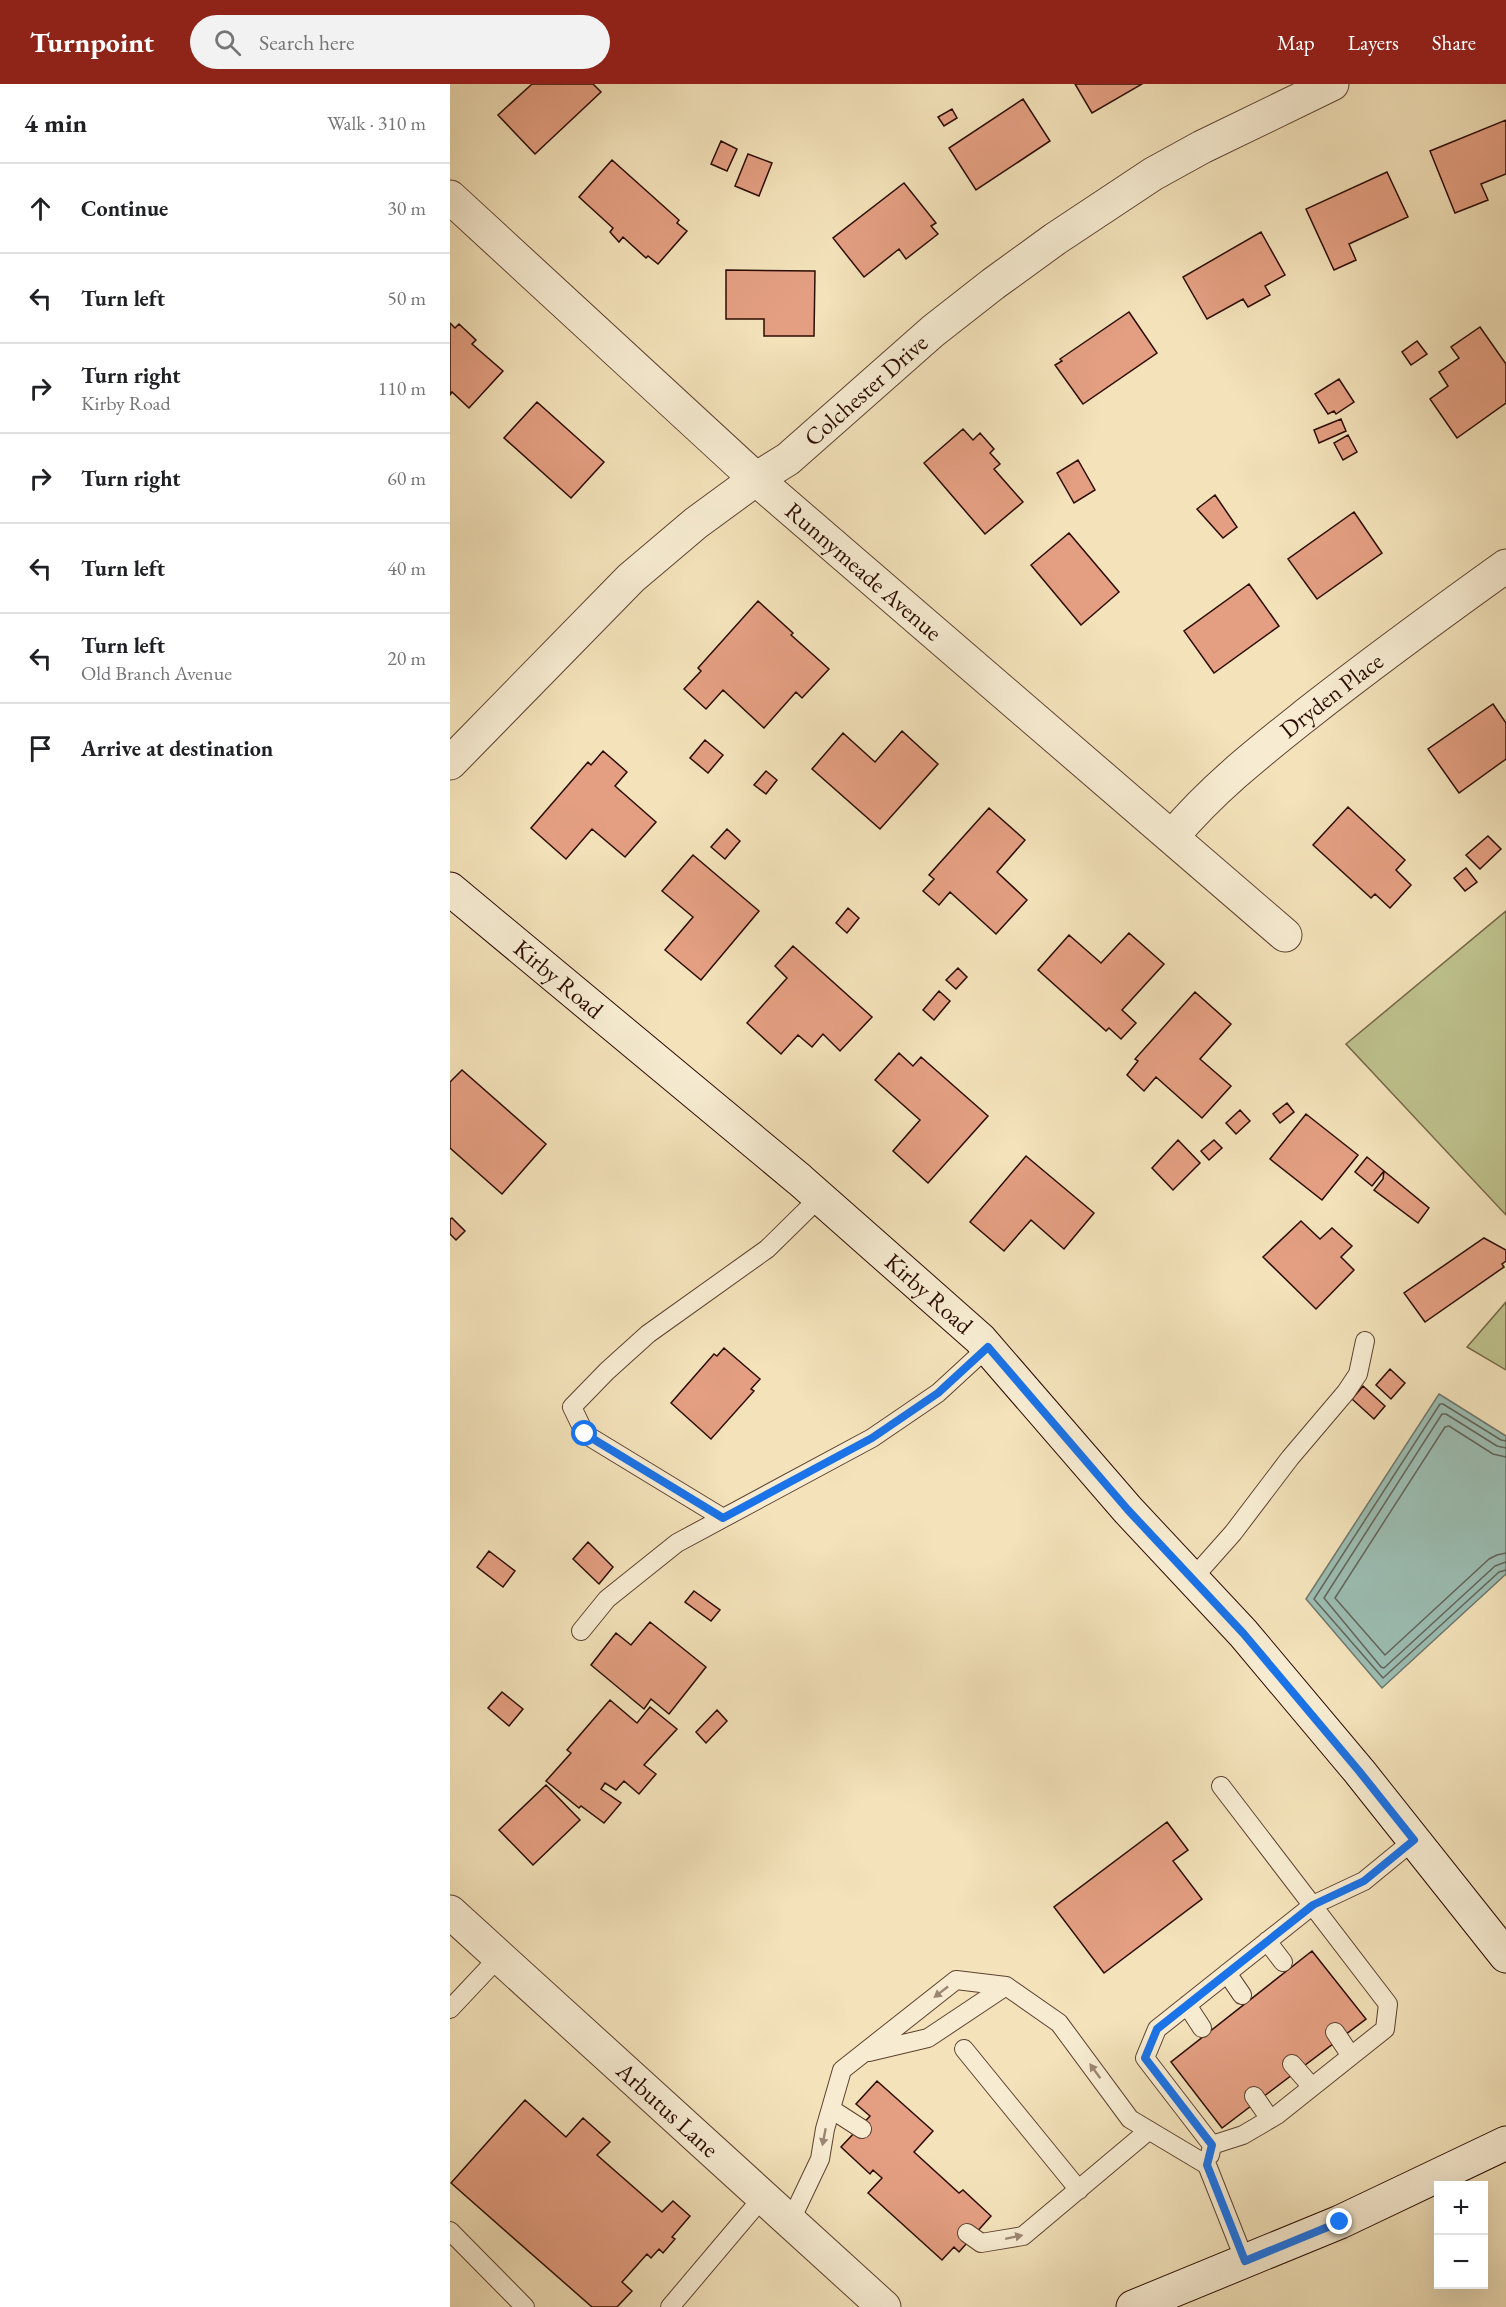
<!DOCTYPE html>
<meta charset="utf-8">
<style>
body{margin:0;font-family:"EB Garamond",serif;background:#f2f2f2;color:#202124}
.controls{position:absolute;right:18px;bottom:18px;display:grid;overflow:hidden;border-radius:0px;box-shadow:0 6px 24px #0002}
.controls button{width:54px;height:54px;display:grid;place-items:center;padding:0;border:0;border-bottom:2px solid #e0e0e0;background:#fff;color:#202124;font:30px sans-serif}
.stop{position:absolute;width:18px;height:18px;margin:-14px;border:4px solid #1a73e8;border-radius:50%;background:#fff}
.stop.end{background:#1a73e8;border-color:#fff;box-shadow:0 2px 6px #0008}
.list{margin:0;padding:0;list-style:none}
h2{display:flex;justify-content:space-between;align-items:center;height:78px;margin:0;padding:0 24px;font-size:26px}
h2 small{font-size:20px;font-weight:400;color:#757577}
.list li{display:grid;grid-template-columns:39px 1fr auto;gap:18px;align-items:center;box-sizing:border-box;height:90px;padding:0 24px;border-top:2px solid #e0e0e0}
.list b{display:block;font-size:22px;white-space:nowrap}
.list p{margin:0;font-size:20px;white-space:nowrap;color:#757577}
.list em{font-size:20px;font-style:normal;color:#757577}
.icon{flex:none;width:33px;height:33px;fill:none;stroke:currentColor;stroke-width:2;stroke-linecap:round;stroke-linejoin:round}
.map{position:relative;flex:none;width:1056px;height:2223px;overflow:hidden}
header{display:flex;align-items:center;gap:36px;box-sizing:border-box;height:84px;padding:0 30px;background:#8f2418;color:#fff}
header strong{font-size:28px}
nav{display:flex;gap:33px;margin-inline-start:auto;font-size:21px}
.search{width:420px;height:54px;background:#f2f2f2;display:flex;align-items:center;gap:15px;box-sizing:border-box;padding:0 21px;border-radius:33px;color:#757577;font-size:22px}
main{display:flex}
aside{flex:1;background:#fff}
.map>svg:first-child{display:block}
</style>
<header>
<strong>Turnpoint</strong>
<div class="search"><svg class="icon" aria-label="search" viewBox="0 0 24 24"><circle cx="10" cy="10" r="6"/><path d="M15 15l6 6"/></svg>Search here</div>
<nav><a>Map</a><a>Layers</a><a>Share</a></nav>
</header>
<main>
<aside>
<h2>4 min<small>Walk · 310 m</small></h2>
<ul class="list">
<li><svg class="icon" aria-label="ahead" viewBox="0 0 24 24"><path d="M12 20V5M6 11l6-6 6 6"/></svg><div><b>Continue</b></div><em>30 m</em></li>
<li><svg class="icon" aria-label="left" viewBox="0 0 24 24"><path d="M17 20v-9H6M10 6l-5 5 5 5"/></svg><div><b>Turn left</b></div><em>50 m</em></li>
<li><svg class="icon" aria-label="right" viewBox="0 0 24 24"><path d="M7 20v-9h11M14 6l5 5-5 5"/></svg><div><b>Turn right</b><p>Kirby Road</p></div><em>110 m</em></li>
<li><svg class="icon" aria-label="right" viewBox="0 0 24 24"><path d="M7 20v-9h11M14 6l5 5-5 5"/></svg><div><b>Turn right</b></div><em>60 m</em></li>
<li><svg class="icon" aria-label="left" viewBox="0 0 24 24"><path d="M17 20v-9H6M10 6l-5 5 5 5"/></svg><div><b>Turn left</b></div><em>40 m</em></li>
<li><svg class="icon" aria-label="left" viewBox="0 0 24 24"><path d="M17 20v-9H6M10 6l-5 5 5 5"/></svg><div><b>Turn left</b><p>Old Branch Avenue</p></div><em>20 m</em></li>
<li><svg class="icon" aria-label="arrive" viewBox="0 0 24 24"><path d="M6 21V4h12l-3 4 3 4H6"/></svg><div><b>Arrive at destination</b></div></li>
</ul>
</aside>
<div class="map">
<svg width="1056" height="2223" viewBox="0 0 1056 2223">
<rect width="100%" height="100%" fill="#f3e2ba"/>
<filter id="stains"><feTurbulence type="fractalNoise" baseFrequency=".00333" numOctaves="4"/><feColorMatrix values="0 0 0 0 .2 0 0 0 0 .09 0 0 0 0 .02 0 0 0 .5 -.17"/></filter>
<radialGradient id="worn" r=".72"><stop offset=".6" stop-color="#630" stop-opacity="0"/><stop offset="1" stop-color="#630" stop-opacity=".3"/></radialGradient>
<!-- green -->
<path fill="#bec28d" stroke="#756748" stroke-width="1.5" d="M1056 827V1131L896 960Z
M1056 1218V1286L1017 1263Z"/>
<!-- water -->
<path fill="#9bbdb2" stroke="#6f766c" stroke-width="1.5" d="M989 1310 1056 1352V1490L932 1604 856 1515Z"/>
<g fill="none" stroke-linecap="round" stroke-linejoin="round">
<!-- shore -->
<path stroke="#64645a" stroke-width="1.5" d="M1056 1357 1051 1356 993 1320H990L864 1515 933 1594 1049 1488 1056 1486
M1056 1364 1047 1362 996 1330H992L874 1514 931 1583 934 1584 1045 1482 1056 1478
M1056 1373 1043 1370 999 1342 995 1343 885 1514 935 1571 1039 1475 1047 1471 1056 1469"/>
</g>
<!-- building -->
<path fill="#e49f82" stroke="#2c0c02" stroke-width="1.5" d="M82 0H143L151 8 85 70 48 31Z
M625 0H692L642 29Z
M573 15 600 57 526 106 499 64Z
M502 25 507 34 494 42 488 33Z
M1056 36V90L1031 100 1038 116 1005 129 980 67Z
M271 57 287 65 277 87 261 80Z
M298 70 322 79 309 112 285 102Z
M162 76 229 136 227 139 237 147 208 180 198 172 196 174 173 153 169 158 160 148 163 144 129 113Z
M937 88 958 133 899 160 906 176 884 186 856 125Z
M454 99 486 139 481 142 488 150 456 175 449 165 414 193 383 154Z
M811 148 835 191 815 202 820 211 798 223 793 215 757 235 733 193Z
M276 186 365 187 364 252H314V235H276Z
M679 228 707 269 633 320 605 281 612 277 610 275Z
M0 239 5 244 9 240 26 256 22 260 53 287 19 324 2 308 0 311Z
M1030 243 1056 280V319L1007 354 980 315 998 302 989 288 1009 274 1001 263Z
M967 257 977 270 961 281 952 268Z
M889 295 904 318 886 330 884 327 878 330 865 310Z
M87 318 154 378 121 414 54 354Z
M891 335 896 347 869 359 864 346Z
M513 345 523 356 530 349 544 365 540 369 550 380 544 385 573 418 535 450 474 379Z
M898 351 907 368 893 376 884 359Z
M628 376 645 406 624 419 607 389Z
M765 411 787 443 773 454 747 425Z
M904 428 932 469 867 515 838 475Z
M619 449 669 508 631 541 581 481Z
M799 500 829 542 764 589 734 547Z
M308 517 343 549 341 551 379 585 352 614 346 608 314 644 273 606 256 625 234 605 251 587 248 584Z
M1043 620 1056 639V675L1009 709 978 665Z
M452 647 488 680 430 745 362 685 393 649 425 678Z
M255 656 273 671 258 689 240 674Z
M153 667 177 688 165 702 206 738 175 773 142 745 116 775 81 744 138 678 141 681Z
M316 687 327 696 316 710 304 701Z
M898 723 955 776 946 786 961 801 940 824 925 810 921 814 863 761Z
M539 724 575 756 547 788 577 816 546 850 500 808 489 821 473 807 484 795 479 791Z
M277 745 290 757 275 775 261 763Z
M1038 752 1051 765 1030 785 1016 771Z
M243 771 309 827 251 896 215 866 243 833 212 807Z
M1016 784 1027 798 1015 807 1004 794Z
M398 824 409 834 397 849 386 839Z
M679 849 714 880 672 926 686 939 671 955 659 944 656 947 588 886 619 851 651 879Z
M343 862 422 933 390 967 373 950 362 963 348 951 331 970 297 939 337 894 325 882Z
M508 884 517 893 506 905 496 896Z
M489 907 500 917 484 936 473 926Z
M745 908 781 940 750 975 781 1002 752 1034 706 993 694 1007 677 991 688 977 685 975Z
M449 969 463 982 471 973 538 1032 478 1099 443 1067 470 1036 425 996Z
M12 986 96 1060 52 1110 0 1064V998Z
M837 1019 844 1028 830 1039 823 1030Z
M790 1026 800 1037 786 1050 776 1039Z
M856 1030 908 1071 872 1116 820 1075Z
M728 1056 750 1079 723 1106 702 1084Z
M764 1056 772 1064 759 1076 751 1067Z
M576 1072 644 1129 614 1165 581 1136 554 1167 520 1138Z
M917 1073 934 1087 922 1102 905 1088Z
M934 1087 979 1124 968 1139 924 1106 933 1095Z
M2 1134 15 1147 6 1156 0 1150V1135Z
M851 1137 870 1155 882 1144 902 1162 891 1173 904 1186 866 1225 813 1173Z
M1034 1154 1056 1166V1177L1052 1180 1054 1183 975 1238 954 1209Z
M274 1264 310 1295 301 1305 304 1307 261 1355 221 1319 264 1270 267 1272Z
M940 1285 955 1299 941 1315 926 1301Z
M913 1302 935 1322 924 1335 902 1315Z
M138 1458 163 1483 149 1500 123 1475Z
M39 1467 65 1487 53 1503 27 1483Z
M244 1507 270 1526 261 1537 235 1518Z
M200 1538 256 1583 219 1630 201 1615 194 1625 141 1581 166 1549 181 1561Z
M52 1608 73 1625 59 1642 38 1624Z
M160 1616 187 1639 200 1623 227 1645 194 1681 206 1690 189 1710 174 1697 166 1706 155 1699 151 1705 171 1719 154 1739 131 1722 129 1724 96 1697 121 1669 117 1666Z
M267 1626 277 1637 256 1659 246 1648Z
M96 1701 130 1736 83 1781 49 1746Z
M717 1738 738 1766 723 1777 752 1815 654 1889 604 1823Z
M862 1867 916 1935 772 2044 721 1978Z
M427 1997 483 2047 464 2068 509 2109 513 2106 541 2132 509 2168 504 2163 492 2176 418 2109 432 2094 423 2086 420 2090 391 2063 420 2032 406 2020Z
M75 2016 116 2053 133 2034 160 2058 147 2071 212 2128 223 2117 240 2132 222 2153 225 2155 213 2169 209 2165 201 2174 197 2170 172 2198 182 2207 167 2223H142L1 2099Z"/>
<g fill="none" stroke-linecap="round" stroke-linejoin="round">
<defs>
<path id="lane" d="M273 1434 135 1350 122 1323 157 1287 198 1250 317 1165 370 1113
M743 1494 783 1449 840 1374 896 1308 908 1290 915 1257
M131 1547 157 1515 227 1459 422 1354 488 1309 538 1263
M817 1857 833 1878
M777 1889 792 1911
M737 1921 752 1944
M0 1925 49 1873
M885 1948 901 1972
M514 1965 629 2106
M419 1968 478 1954 556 1902
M842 1980 862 2003
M804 2012 820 2035
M381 2025 412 2045
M762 2061 793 2051 827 2031 935 1945 938 1920 771 1702
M760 2071 762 2061 695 1974 707 1945 863 1821 914 1797 964 1756
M340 2138 370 2075 375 2045 392 1986 506 1896 556 1902 609 1939 680 2035 757 2081 795 2177
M0 2147 75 2223
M517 2149 531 2159 573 2152 698 2047
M220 2223 313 2113"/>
<g id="street">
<path id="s1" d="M0 113 306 395 835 851"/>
<path id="s2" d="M0 679 181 494 246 439 306 395 338 375 483 247 543 200 605 155 703 90 752 63 882 0"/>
<path id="s3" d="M722 753C762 705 808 669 857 630 922 579 989 530 1056 482"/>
<path id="s4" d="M0 1828 434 2223"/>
</g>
<g id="secondary">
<path id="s5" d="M0 805 350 1096 530 1255 678 1426 793 1549 909 1687 1056 1872"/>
<path d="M683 2223 890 2138 1056 2059"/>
</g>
</defs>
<!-- lane casing -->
<use href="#lane" stroke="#5e4230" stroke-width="20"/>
<!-- street casing -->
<use href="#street" stroke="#5e4230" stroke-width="35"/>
<!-- secondary casing -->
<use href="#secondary" stroke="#2c0c02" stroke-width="35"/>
<!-- lane -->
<use href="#lane" stroke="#f7ecd2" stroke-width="18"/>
<!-- street -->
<use href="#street" stroke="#f7ecd2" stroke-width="33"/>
<!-- secondary -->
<use href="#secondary" stroke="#f7ecd2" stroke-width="33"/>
</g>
<!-- one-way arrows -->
<defs><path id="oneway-solid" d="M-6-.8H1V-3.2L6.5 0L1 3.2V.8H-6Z" transform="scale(1.5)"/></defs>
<g fill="#9c8774">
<use href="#oneway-solid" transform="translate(491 1908) rotate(142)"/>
<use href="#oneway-solid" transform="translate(645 1987) rotate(-126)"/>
<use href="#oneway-solid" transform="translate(374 2053) rotate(101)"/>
<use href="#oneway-solid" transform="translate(564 2153) rotate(-12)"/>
</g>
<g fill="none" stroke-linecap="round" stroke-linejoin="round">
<!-- route -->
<path stroke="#1a73e8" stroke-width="8" d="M135 1350 273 1434 422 1354 488 1309 538 1263 678 1426 793 1549 909 1687 964 1756 914 1797 863 1821 707 1945 695 1974 762 2061 757 2081 795 2177 890 2138"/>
</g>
<g text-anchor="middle" stroke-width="4.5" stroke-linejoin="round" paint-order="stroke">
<!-- street labels -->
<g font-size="24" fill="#2c0c02" stroke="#f7ecd2">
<text dy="8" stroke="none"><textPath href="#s2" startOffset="560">Colchester Drive</textPath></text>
<text dy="8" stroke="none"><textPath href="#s1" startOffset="558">Runnymeade Avenue</textPath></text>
<text dy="8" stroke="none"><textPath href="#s3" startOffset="214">Dryden Place</textPath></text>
<text dy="8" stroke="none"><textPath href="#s5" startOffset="141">Kirby Road</textPath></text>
<text dy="8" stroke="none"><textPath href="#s5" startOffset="627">Kirby Road</textPath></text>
<text dy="8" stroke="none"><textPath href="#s4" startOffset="294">Arbutus Lane</textPath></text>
</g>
</g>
<rect width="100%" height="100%" filter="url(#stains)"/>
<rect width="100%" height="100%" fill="url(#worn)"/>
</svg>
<div class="controls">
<button>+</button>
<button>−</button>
</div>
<div class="stop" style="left:135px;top:1350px"></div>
<div class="stop end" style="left:890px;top:2138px"></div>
</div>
</main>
